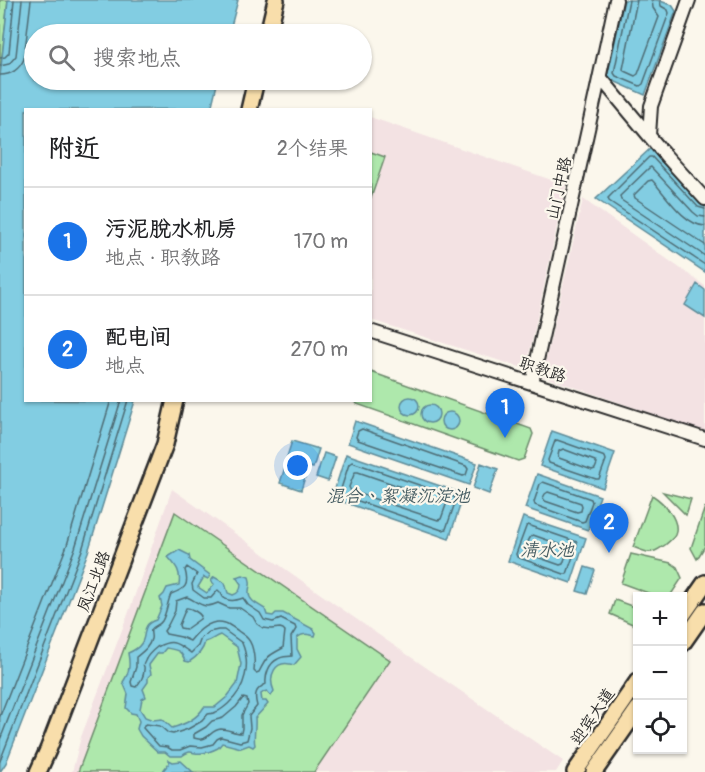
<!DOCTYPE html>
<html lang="zh">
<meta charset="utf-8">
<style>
body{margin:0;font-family:Pangolin,"LXGW WenKai TC",sans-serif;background:#f2f2f2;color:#202124}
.controls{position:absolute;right:18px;bottom:18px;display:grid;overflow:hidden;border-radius:0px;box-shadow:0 2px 4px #0004}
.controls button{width:54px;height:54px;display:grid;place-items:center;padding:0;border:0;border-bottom:2px solid #e0e0e0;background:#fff;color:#202124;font:30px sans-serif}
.you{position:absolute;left:298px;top:466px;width:21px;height:21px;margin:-15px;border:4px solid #fff;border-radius:50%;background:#1a73e8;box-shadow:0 0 0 9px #1a73e833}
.badge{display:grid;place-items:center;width:39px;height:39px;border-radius:50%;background:#1a73e8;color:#fff;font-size:20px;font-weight:700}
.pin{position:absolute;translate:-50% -50px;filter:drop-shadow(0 2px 3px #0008)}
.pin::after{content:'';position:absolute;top:32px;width:21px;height:18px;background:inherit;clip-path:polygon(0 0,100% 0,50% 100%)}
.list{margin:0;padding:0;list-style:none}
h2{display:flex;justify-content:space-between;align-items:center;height:78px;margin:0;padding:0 24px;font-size:26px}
h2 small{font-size:20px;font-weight:400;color:#757577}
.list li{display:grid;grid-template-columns:39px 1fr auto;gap:18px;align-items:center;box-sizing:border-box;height:108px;padding:0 24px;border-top:2px solid #e0e0e0}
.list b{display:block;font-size:22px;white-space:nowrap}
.list p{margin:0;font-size:20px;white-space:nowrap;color:#757577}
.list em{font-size:20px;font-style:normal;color:#757577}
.icon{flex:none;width:33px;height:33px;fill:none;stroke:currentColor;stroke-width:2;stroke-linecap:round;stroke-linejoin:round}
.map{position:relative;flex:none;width:705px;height:772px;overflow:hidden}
.search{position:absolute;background:#fff;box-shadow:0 2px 4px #0004;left:24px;top:24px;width:348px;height:66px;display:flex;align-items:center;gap:15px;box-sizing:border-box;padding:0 21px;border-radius:33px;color:#757577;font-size:22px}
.panel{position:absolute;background:#fff;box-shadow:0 2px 4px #0004;left:24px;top:108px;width:348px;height:294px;border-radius:0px}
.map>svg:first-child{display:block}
</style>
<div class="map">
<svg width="705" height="772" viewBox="0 0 705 772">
<rect width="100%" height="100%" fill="#fbf7ec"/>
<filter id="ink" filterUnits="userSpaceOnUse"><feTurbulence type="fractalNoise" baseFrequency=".0167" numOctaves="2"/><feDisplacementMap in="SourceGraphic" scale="12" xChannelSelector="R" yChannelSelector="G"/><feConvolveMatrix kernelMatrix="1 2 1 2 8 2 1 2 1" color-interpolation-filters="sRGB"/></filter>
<g filter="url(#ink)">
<!-- built -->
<path fill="#f3e2e3" d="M370 117 566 185 526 369 371 320Z
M583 199 705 286V432L542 376Z
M172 489 383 638 563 761 556 772H72L81 737 130 609Z"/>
<!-- green -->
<path fill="#aee8ac" stroke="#6c8a6c" stroke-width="1.5" d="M0 0H8L0 77Z
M371 152 385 157 371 198 370 152Z
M371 372 531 429 533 434 524 459 518 461 357 404 355 401 370 400Z
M663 492 691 499 686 515Z
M652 495C663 502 681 520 675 535 673 539 668 542 665 545 659 549 654 553 647 552 643 551 638 549 633 547Z
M705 507V546L697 559 691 548Z
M175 512 390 660 314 772H78Z
M631 554 671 563 677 567 682 578 670 596H651V594L621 583Z
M615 600 637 608V626L610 614Z"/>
<!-- water -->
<path fill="#82cde2" stroke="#5f8c99" stroke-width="1.5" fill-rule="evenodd" d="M8 0H238L229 34H34V80H218L211 109 26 110V400L135 401 88 552 6 763 0 772V77Z
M624 0H657L672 5 676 11 645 95 607 78Z
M652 147 705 206V272L596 199Z
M697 284 705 290V318L685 305Z
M401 406a9 9 0 1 1 18 0a9 9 0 1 1-18 0Z
M421 414a9 9 0 1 1 18 0a9 9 0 1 1-18 0Z
M441 421a9 9 0 1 1 18 0a9 9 0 1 1-18 0Z
M355 421 477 463 469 485 348 443Z
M552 431 615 453 603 488 540 466Z
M292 441 319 449 313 468 286 460Z
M324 453 336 457 328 481 316 477Z
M346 454 464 494 449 539 332 498Z
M481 463 498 469 489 494 473 488Z
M285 467 306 474 301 490 280 483Z
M537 474 600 496 588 530 525 508Z
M523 517 586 538 571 583 508 561Z
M179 550 189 555 190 560 210 575 208 579 204 577 198 587 207 593 214 584 211 581 214 577 225 583 228 593 233 595C239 593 241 590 241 584L236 577 243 575 249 577C252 586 249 585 249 592 248 601 259 605 265 609L267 615 273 616 276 613H283L313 629 316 633 315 636C308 634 302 633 297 638V649L301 657 294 665C274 658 268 677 274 691L271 696 267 691 264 692 261 694 262 701H266L268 704 255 718C256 727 253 738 255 745L253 747 249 745 241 748 222 743 218 748C214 750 207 753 202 753 193 755 191 748 182 756H170L165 752H158L141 736 137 729 139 721 136 714 131 713 126 708 128 694 123 682C130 672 130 664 128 653 155 642 135 626 156 620L162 606 160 598 164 594 167 588 179 585C181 572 177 567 168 557ZM220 635 237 647 241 664 237 684 227 697 215 707H204C197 719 185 724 172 728L162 719 153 720 145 717 140 709 142 699 146 697 143 689 148 682V677L151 674 149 665 158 653H162L166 648C177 650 181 650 185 661L189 662C197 657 203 651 205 642 211 641 214 637 220 635Z
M585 567 595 570 587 594 577 591Z
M169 760 173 762 181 761 193 772H162L169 763Z"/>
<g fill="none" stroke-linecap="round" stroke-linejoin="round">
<!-- shore -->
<path stroke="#4e6c74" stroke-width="1.5" d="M629 0 614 73 616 76 640 86 643 84 669 13 668 10 661 6 660 0
M637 0 623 69 624 71 635 76 638 74 659 17 653 8 652 0
M0 58 5 57 9 53 14 0
M0 66 9 64 16 56 22 0
M0 75C11 75 19 70 24 59L31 0
M705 209 698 207 652 157H649L608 198 609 201 705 265
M705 217 698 216 693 212 651 167 649 168 620 196 621 200 705 256
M705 226C684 225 666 195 652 180L648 181 634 195 635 198 705 245
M362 429 466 466 468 469 466 475 463 476 358 440 356 437 358 431Z
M557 440 605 457 606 460 599 479H596L549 463 548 460 555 441Z
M563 449 595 461 597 464 595 469 592 470 559 458 558 456 559 451Z
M352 462 454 497 456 500 446 529 442 530 341 495 340 492 349 464Z
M355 472H358L445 502 446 505 441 519 438 520 351 491 349 487Z
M543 482 591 499 592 502 585 521 582 522 535 505 534 502 540 484Z
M548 492 581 503 582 506 581 511 577 512 545 501 543 498 545 494Z
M528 525 577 542V545L567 574H564L517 557 516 554 526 527Z
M533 535 567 547 568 549 563 564 560 565 526 553C525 548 529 537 533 535Z
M187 567 197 574 192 584 193 590 204 598H211L218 590C221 592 222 595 223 597 229 603 237 600 243 598L248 605 260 613 264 620 273 622 281 619 295 626 296 629 291 637 292 656C288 657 282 656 278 659 269 663 265 675 266 684 255 689 254 695 257 706L249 716 250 728 247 740 240 742 221 737 217 739 213 744 202 747 190 746 180 750H172L167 747 159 746 143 728 144 725 146 724 160 726 168 733 173 734 188 729 202 721 208 714C217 713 221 710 228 704 246 688 251 664 242 643L224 630H218L209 632 201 638 198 646 191 653C177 644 174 638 157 647 152 651 147 655 145 661 141 669 145 662 144 670 144 677 140 682 136 687L132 686 131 682 136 667V657C142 652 149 648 151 639 152 636 150 633 151 630 154 625 159 626 162 621 167 612 167 603 171 594 184 589 190 587 185 570Z
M187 597C200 603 203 610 218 603L229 608H240L253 617 257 624 263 628 271 629 280 628 283 629 285 631 283 648C268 656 267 656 259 672L256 673 254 671C255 662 254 646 248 639 245 635 240 633 237 630 233 628 229 624 225 623 210 618 197 632 190 641L181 637 166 634 164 631 168 625 175 611 176 601Z
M186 608C190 607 199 613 201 616L200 619 186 629 180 628 179 625Z
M243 698 247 699 248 704 242 715V728L241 733C234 733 228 729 221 729 209 730 209 743 194 738V734L206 727 212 721 223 718 236 707Z
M0 716 67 545 111 400
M0 740 75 548 121 400
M0 761 82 550 128 400"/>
<defs>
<path id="minor" d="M600 77 666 156 705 199
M649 135 651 106 689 0
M370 331 705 439
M532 383 596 93 616 0"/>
<path id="major" d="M268 34 276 0
M249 110 256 80
M682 616 705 583
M682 644 705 611
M38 772 48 750 165 444 175 400
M575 772 638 681
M594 772 638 709"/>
</defs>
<!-- minor casing -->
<use href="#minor" stroke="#2b2b2b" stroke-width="16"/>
<!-- major casing -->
<use href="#major" stroke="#2b2b2b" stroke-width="20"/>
<!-- minor -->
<use href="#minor" stroke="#fbf7ec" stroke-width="12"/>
<!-- major -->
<use href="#major" stroke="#f8deab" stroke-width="15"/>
</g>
</g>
<g text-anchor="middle" stroke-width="4.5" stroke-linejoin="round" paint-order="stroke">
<!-- street labels -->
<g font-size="16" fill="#2b2b2b" stroke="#fbf7ec">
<text transform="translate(558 188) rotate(-77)" y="6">山门中路</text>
<text transform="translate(543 369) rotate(18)" y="6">职教路</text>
<text transform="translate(93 581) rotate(-69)" y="6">凤江北路</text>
<text transform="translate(592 716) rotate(-56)" y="6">迎宾大道</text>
</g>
<!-- water labels -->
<g font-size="18" font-style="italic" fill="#455c62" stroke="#fbf7ec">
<text x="398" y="502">混合、絮凝沉淀池</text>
<text x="547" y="556">清水池</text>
</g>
</g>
</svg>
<div class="controls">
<button>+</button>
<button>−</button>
<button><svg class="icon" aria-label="locate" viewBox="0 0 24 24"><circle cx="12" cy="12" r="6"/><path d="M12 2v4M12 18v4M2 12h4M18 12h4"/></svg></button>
</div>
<div class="you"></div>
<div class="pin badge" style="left:505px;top:438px">1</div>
<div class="pin badge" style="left:609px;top:553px">2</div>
<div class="search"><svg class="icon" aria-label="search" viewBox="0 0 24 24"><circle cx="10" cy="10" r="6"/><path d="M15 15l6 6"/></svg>搜索地点</div>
<section class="panel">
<h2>附近<small>2个结果</small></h2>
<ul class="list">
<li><span class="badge">1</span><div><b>污泥脱水机房</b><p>地点 · 职教路</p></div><em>170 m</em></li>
<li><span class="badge">2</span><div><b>配电间</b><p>地点</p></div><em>270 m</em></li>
</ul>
</section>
</div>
